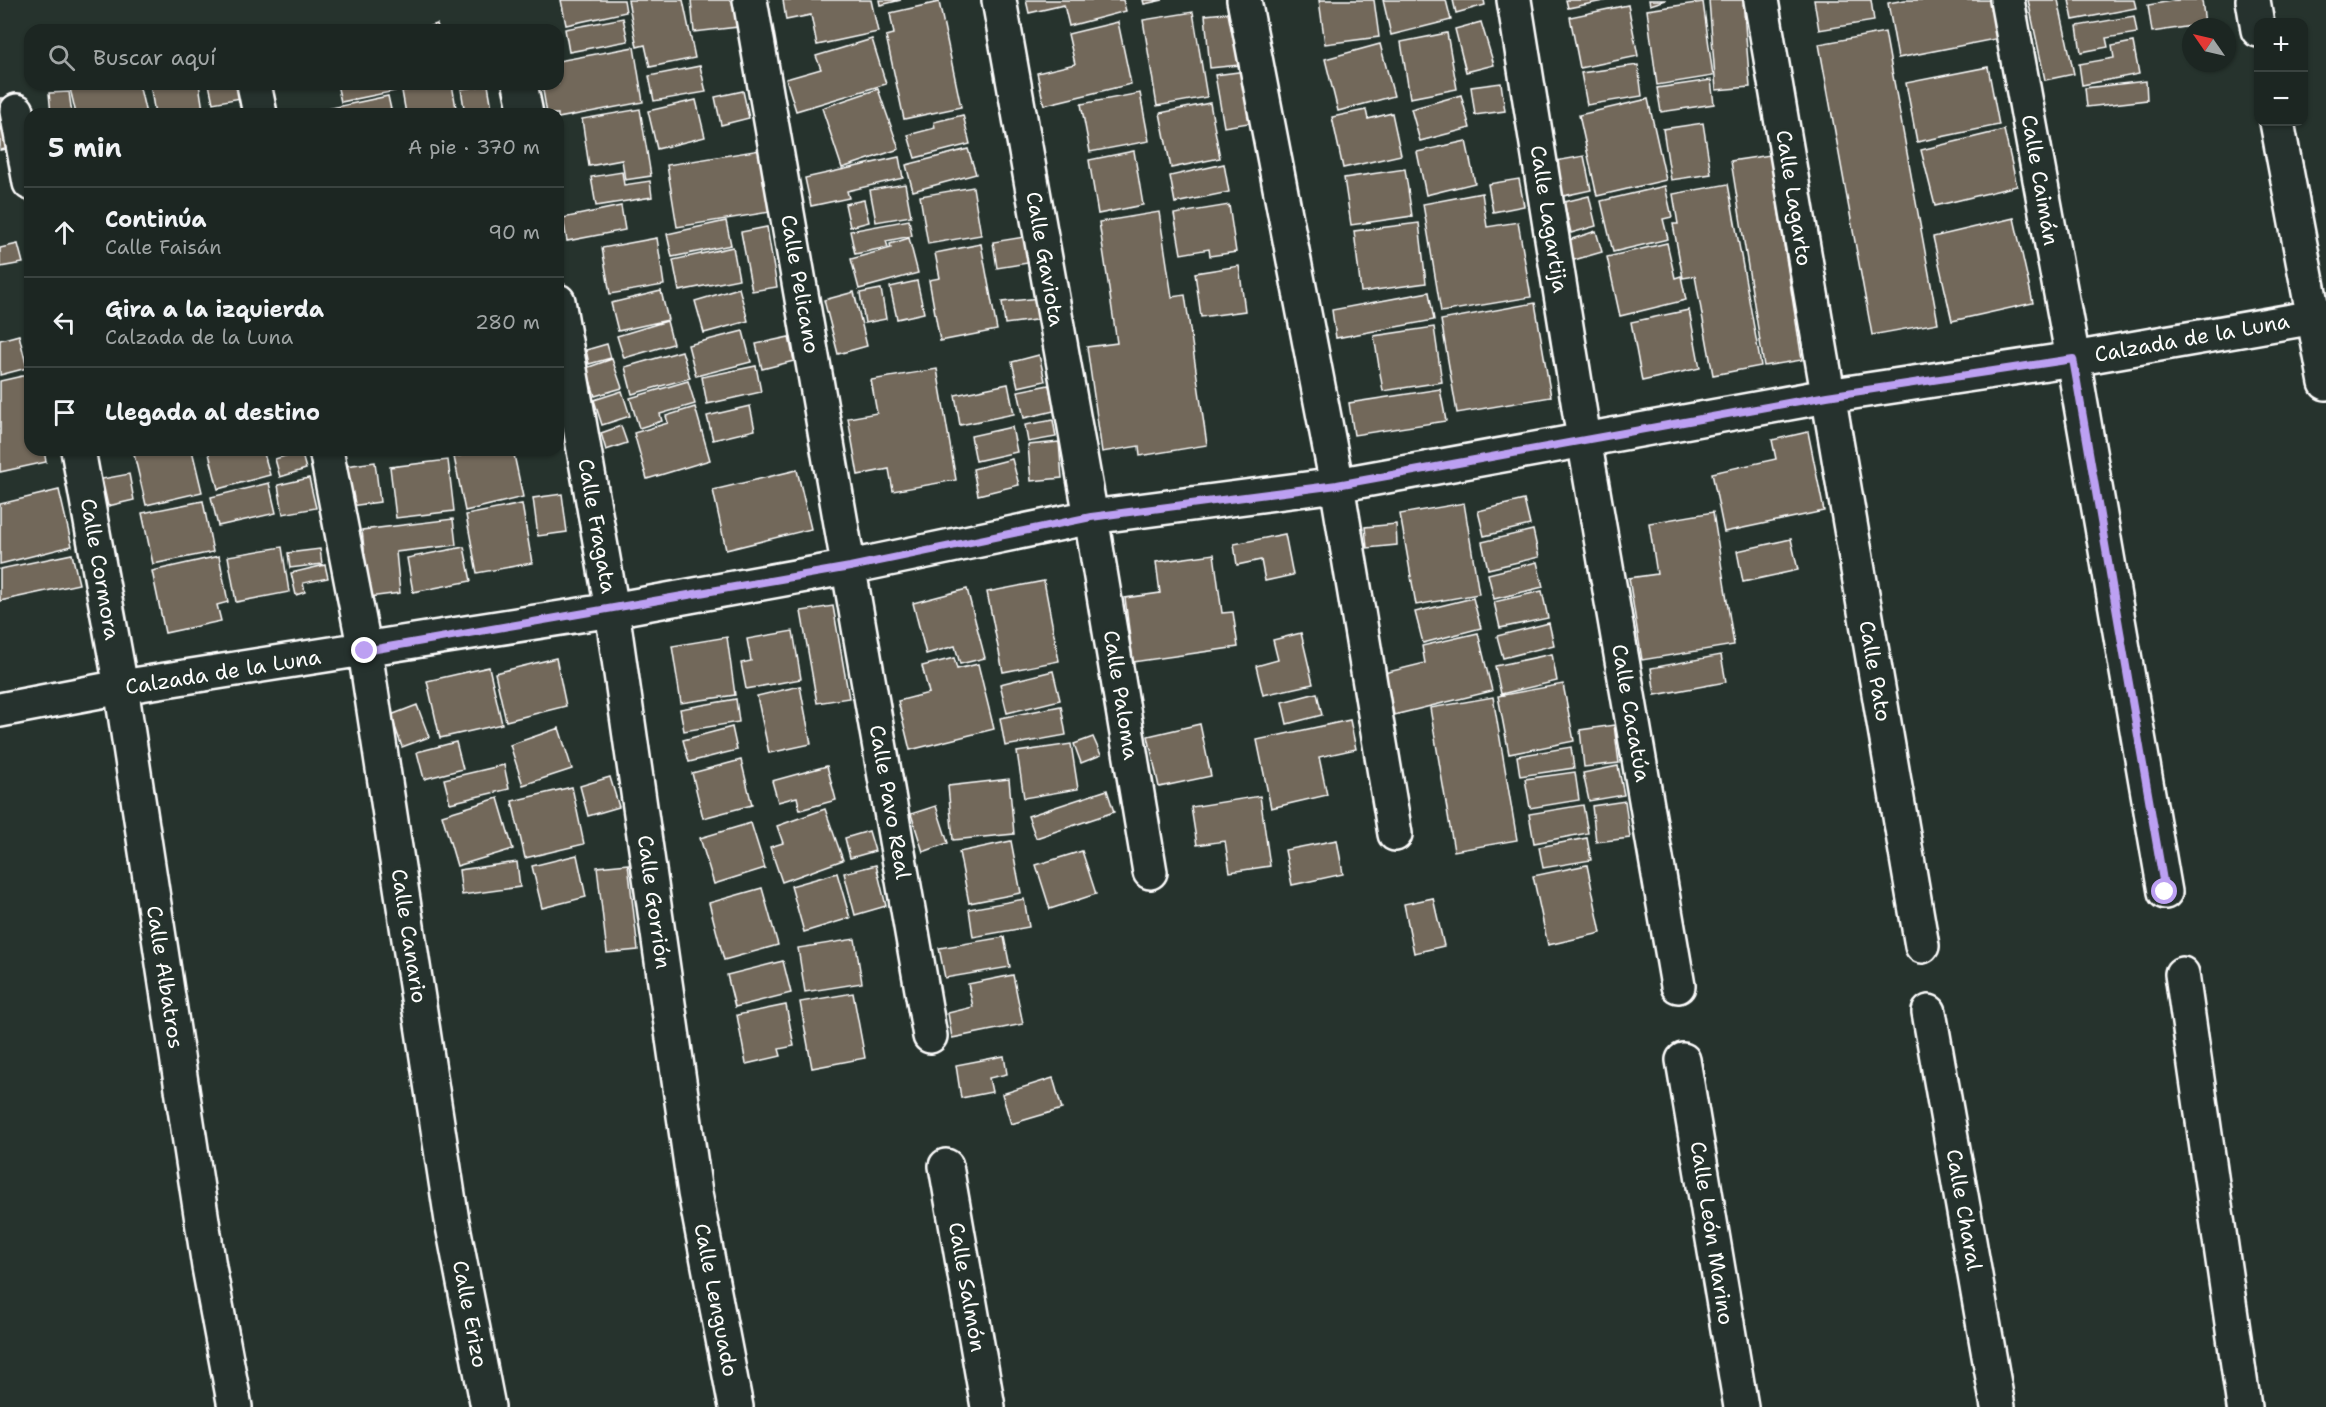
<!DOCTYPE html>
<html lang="es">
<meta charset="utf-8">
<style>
body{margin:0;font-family:"Shantell Sans",sans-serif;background:#252e2a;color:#f1f3f6}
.controls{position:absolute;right:18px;top:18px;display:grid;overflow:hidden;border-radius:12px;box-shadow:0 2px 4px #0004}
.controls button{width:54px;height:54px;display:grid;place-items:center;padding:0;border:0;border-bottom:2px solid #3a4340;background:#1c2622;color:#f1f3f6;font:30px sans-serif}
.compass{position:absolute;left:2182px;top:18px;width:54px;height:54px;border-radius:50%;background:#1c2622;box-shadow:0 2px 4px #0004;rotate:304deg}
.stop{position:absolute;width:18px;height:18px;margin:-14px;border:4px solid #bca0f2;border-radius:50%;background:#fff}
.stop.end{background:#bca0f2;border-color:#fff;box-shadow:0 2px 6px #0008}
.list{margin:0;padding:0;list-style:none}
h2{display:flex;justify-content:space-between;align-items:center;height:78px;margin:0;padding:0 24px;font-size:26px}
h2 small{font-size:20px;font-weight:400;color:#a0a5a5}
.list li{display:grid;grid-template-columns:39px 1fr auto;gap:18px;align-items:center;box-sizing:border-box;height:90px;padding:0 24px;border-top:2px solid #3a4340}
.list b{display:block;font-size:22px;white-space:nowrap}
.list p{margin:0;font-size:20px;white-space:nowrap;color:#a0a5a5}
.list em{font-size:20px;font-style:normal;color:#a0a5a5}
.icon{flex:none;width:33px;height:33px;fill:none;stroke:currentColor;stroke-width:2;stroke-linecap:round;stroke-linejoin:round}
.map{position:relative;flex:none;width:2326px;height:1407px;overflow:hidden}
.search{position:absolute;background:#1c2622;box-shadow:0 2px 4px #0004;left:24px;top:24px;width:540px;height:66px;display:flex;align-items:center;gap:15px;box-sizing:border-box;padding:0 21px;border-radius:18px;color:#a0a5a5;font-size:22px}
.panel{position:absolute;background:#1c2622;box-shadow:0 2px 4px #0004;left:24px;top:108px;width:540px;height:348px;border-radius:18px}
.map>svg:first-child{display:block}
</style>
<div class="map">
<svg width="2326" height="1407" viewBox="0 0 2326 1407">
<rect width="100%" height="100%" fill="#26332d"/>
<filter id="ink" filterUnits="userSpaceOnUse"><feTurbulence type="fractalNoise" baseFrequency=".0167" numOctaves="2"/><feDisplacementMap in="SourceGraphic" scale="12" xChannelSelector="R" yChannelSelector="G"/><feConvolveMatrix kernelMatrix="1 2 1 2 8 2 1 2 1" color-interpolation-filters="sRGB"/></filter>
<g filter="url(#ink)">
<!-- building -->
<path fill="#72685a" stroke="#fff" stroke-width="1.5" d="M561 0H624L626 12 566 25Z
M628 0H683L695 58 650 67 645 45 637 47Z
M691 0H735L738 27 694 32Z
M783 0H871L878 32 817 45 811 15 786 20Z
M879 0H901L880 5Z
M1026 0H1123L1126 11 1069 26 1064 5 1029 13Z
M1143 0H1163L1144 4Z
M1319 0H1374L1379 37 1325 44Z
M1383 0H1446L1451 20 1391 35Z
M1453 0H1484L1485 5 1456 13Z
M1566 0H1608L1568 8Z
M1649 0H1666L1650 5Z
M1709 0H1743L1750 87 1716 90Z
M1814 0H1871L1874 21 1819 30Z
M1905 0H1992L2000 38 1898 58 1888 3Z
M2028 0H2058L2074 74 2045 80Z
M2069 0H2134L2136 8 2073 20Z
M2178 0H2202L2205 24 2152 32 2148 5Z
M939 2 961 107 904 119 886 36 894 34 890 13Z
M1703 2 1713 76 1657 85 1647 10Z
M1628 5 1638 56 1580 68 1570 17Z
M1193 12 1207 97 1157 106 1143 20Z
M1236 12 1240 65 1210 68 1205 15Z
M2134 16 2137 33 2106 38 2108 47 2081 52 2077 26Z
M623 18 628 41 569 52 565 29Z
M1118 22 1131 84 1044 105 1037 73 1075 64 1068 34Z
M1481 22 1494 65 1466 72 1455 29Z
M275 23 277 30H248V28Z
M437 24 439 30H419Z
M1885 32 1938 323 1872 335 1819 44Z
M1447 33 1457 89 1410 98 1401 42Z
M872 39 886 84 796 111 786 79 821 69 816 56Z
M2133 42 2139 74 2082 85 2079 64 2114 58 2112 46Z
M1380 44 1394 96 1338 111 1325 59Z
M634 47 643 102 558 118V114H547L542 84H558V61Z
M1638 65 1642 96 1587 105 1581 73Z
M700 66 706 92 654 101 649 76Z
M1988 67 1999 125 1917 142 1906 83Z
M1246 71 1255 122 1224 127 1215 75Z
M1711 80 1714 104 1661 112 1657 88Z
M2146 81 2147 100 2087 107 2085 88Z
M1501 83 1505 111 1475 115 1471 87Z
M69 84H139L146 114H76Z
M150 84H199L203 110 180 114H155Z
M209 84H238L241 98 213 103Z
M337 84H393L395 91 341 102Z
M452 84 457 114H406L402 91Z
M488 85 493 114H465L461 89Z
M878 89 899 149 842 168 822 108Z
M743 91 749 118 721 125 715 97Z
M69 92 72 114H51L49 93Z
M1140 93 1149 141 1090 152 1081 104Z
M1461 95 1470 128 1420 141 1411 109Z
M388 96 392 114H328L327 109Z
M0 98H7L12 148 0 150Z
M1648 99 1666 180 1597 196 1579 115Z
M696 100 705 137 657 149 648 111Z
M1210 103 1220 158 1171 168 1160 113Z
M640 109 651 176 625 180 622 160 589 166 582 119Z
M1366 110 1368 119 1392 113 1401 155 1343 168 1332 117Z
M963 115 970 144 915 158 908 135 935 128 934 122Z
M1703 123 1711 174 1671 180 1663 129Z
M2004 130 2017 186 1935 206 1921 150Z
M1466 141 1475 183 1426 195 1417 152Z
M968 149 976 174 913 191 906 165Z
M760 150 770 212 677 227 667 165Z
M1134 151 1143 205 1098 214 1089 160Z
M1770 155 1802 360 1764 366 1731 161Z
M1584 156 1591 190 1563 196 1555 161Z
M899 157 903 178 847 191 849 198 811 206 805 178Z
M1224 164 1229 192 1175 203 1170 176Z
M1405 169 1412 216 1351 225 1344 178Z
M622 172 624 185 650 181 652 197 596 206 591 177Z
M1519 179 1524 206 1493 212 1488 184Z
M905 184 911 216 876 222 870 190Z
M1728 184 1761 366 1713 375 1695 276 1683 278 1673 224H1678L1673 194Z
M1665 186 1672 217 1663 219 1668 239 1613 252 1601 201Z
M973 187 981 235 928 244 920 196Z
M1482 193 1487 227 1518 222 1531 297 1441 312 1423 204Z
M1589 196 1596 226 1571 233 1564 202Z
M864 200 869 222 850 227 845 204Z
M1229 205 1236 252 1210 256 1209 249 1181 254 1174 214Z
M621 206 625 230 567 241 563 218Z
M1159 212 1172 297 1185 295 1207 445 1140 456 1139 446 1102 452 1087 347 1117 343 1099 222Z
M2014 218 2033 303 1952 321 1933 237Z
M909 220 912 236 886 241 888 247 855 254 850 231Z
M726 221 731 245 672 257 667 234Z
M1419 223 1426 283 1361 292 1354 231Z
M767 227 777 287 752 291 741 232Z
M1596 231 1602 252 1574 260 1569 240Z
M1024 237 1028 263 997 268 993 242Z
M657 238 664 285 610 294 602 248Z
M909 238 918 273 859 289 851 259 891 248 890 244Z
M1667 243 1675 278 1681 276 1686 300 1620 316 1607 257Z
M18 244 23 263 0 267V248Z
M981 244 997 330 940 341 929 280 940 278 935 253Z
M733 247 739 279 679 291 673 260Z
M1239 266 1245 311 1201 317 1195 273Z
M917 281 924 313 897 319 890 287Z
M739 288 748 321 704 333 695 301Z
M881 289 886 319 865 323 860 293Z
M661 291 668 320 618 331 611 303Z
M854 292 867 346 838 354 824 300Z
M1429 292 1434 320 1336 338 1332 310Z
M1039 298 1042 319 1005 324 1002 302Z
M1535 303 1551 397 1457 413 1441 320Z
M1689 310 1700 368 1642 381 1631 322Z
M667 321 673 344 624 358 617 336Z
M1434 327 1442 382 1383 391 1374 336Z
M743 331 751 362 696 376 688 345Z
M19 335 27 368 0 375V340Z
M789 337 794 361 762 369 756 344Z
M607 344 611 358 589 364 586 350Z
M682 351 690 378 632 394 625 367Z
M1039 355 1045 381 1018 387 1012 362Z
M612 359 622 388 595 396 586 368Z
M756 366 761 392 707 404 702 377Z
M937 369 956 480 893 491 889 469 858 475 848 418 877 413 871 380Z
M27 375 30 388V450H44L46 462 0 472V381Z
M688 381 695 404 660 414 662 421 639 428 630 398Z
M1008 384 1014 414 960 425 955 395Z
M1049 385 1054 411 1024 418 1018 391Z
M1440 389 1446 421 1354 435 1349 403Z
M622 391 630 416 602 425 594 400Z
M750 406 755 430 713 440 707 416Z
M695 407 710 460 647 479 634 433 668 423 666 416Z
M1053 420 1056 437 1028 442 1025 425Z
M621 426 627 443 606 450 601 433Z
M1012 427 1017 452 976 461 971 436Z
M1808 432 1824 511 1724 532 1712 473 1776 459 1772 440Z
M1059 442 1062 478 1031 481 1028 445Z
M133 450H192L202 492 146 505Z
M208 450H263L270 475 218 489Z
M486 450H513L523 497 465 511 454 457Z
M301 451 306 469 280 477 275 459Z
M1012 459 1019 485 978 495 973 469Z
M448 460 454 511 396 518 390 467Z
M375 462 380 502 350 506 345 466Z
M797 470 811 529 726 550 713 490Z
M129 474 134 500 108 506 102 479Z
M309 478 316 508 283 514 278 485Z
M269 483 276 513 218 526 211 497Z
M59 490 72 546 0 564V504Z
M562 494 567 532 538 536 533 498Z
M1524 500 1530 525 1484 536 1478 511Z
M203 501 213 552 153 564 142 513Z
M1464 503 1479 594 1416 605 1400 514Z
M522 504 532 563 477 573 466 515Z
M1713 512 1734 645 1642 660 1629 578 1657 574 1649 523Z
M453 519 456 545 396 552 400 593 369 597 362 530Z
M1396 524 1397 545 1367 548 1365 527Z
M1533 530 1539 557 1488 569 1482 542Z
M1285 534 1293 575 1265 581 1261 560 1237 565 1234 544Z
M1791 539 1798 570 1743 582 1737 551Z
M282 547 289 592 236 602 228 556Z
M464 547 471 581 413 592 407 558Z
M320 549 322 564 290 568 288 553Z
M72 554 79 584 0 601V569Z
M1214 554 1222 613 1233 612 1238 647 1133 662 1125 598 1160 593 1156 562Z
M219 556 228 602 217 605 221 621 165 633 152 571Z
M1537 562 1543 587 1494 599 1488 574Z
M325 565 328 578 303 583 305 592 296 595 291 573Z
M1044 581 1059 661 1003 672 987 592Z
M967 589 985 658 960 664 955 646 926 654 913 603Z
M1542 591 1548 618 1500 628 1494 602Z
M1473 598 1481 628 1423 643 1415 612Z
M833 606 849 698 817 703 801 611Z
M1549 623 1554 645 1503 658 1497 636Z
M793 631 801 679 746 689 741 663 751 661 747 639Z
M1301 633 1313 684 1263 695 1256 666 1278 660 1273 640Z
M1478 633 1492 691 1394 715 1384 673 1425 663 1422 646Z
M727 637 735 695 681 703 672 646Z
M1552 654 1557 681 1501 694 1495 666Z
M1721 655 1726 682 1655 695 1651 668Z
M556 658 566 706 506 721 495 673Z
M954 658 957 669 978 664 994 729 910 750 898 701 929 693 922 666Z
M489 667 502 724 440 738 427 681Z
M1053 671 1060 700 1007 713 1000 684Z
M1563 684 1574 741 1509 754 1498 696Z
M800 686 811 744 769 753 757 696Z
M1317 693 1322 715 1287 724 1282 702Z
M1493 697 1517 840 1454 851 1430 708Z
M736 699 739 722 684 731 680 709Z
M417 705 429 737 402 747 391 715Z
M1061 706 1066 735 1005 746 1000 718Z
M1350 720 1356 749 1319 757 1327 795 1271 808 1257 740Z
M1200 724 1211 776 1159 787 1148 736Z
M1614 725 1619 763 1584 767 1580 730Z
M732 727 737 750 689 762 683 740Z
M559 728 572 769 523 785 510 745Z
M1093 737 1101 755 1081 763 1074 744Z
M456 742 463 769 424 779 417 752Z
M1071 744 1078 789 1024 798 1017 752Z
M1571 747 1574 768 1520 776 1517 756Z
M741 760 752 805 703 818 692 773Z
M504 765 509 789 450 803 444 779Z
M827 766 836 800 800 810 797 797 778 802 772 781Z
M1618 766 1624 795 1589 801 1583 773Z
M1575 772 1579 800 1530 808 1525 779Z
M610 777 619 807 588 816 580 786Z
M1009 779 1014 834 953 840 948 786Z
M572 787 584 844 525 858 512 801Z
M1107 790 1114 812 1036 838 1028 816Z
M1260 796 1270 866 1230 872 1225 841 1197 845 1191 807Z
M498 798 513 849 457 866 442 815Z
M1625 801 1630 838 1596 842 1592 806Z
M1583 805 1588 833 1534 843 1529 814Z
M936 806 948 843 923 852 911 814Z
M825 809 843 860 782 882 770 847 783 843 777 826Z
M751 823 765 868 714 884 700 838Z
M869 831 875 851 850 858 845 838Z
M1587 838 1591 860 1543 868 1539 847Z
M1337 840 1343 874 1292 885 1285 850Z
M1011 841 1021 893 969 903 959 852Z
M1082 851 1096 894 1050 909 1036 865Z
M577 855 586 897 542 908 532 866Z
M517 862 520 887 462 895 459 870Z
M628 864 638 950 607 953 597 867Z
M876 865 886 906 855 915 844 873Z
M1587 865 1601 933 1548 945 1533 876Z
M837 873 850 918 804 932 791 886Z
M762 888 778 945 724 960 709 903Z
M1433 898 1444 946 1414 953 1404 904Z
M1024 899 1029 927 973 937 969 909Z
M1004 937 1010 967 945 978 939 948Z
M855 939 862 983 805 992 798 948Z
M783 961 791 993 735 1007 727 975Z
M1013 975 1023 1024 952 1038 948 1013 973 1007 968 984Z
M853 993 865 1058 812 1068 800 1002Z
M786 1005 794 1046 779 1049 781 1056 746 1064 737 1015Z
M1004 1056 1007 1074 989 1078 992 1092 961 1098 956 1065Z
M1053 1078 1062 1109 1011 1124 1002 1094Z"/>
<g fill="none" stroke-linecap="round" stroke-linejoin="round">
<defs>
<path id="minor" d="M750 0 930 1036
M999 0 1091 517 1150 872
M1244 0 1337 485 1395 834
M1514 0 1584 439 1678 986
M1761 0 1922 946
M2007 0 2073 359 2165 892
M2253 0 2258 30
M254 84 260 114
M520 84 526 114
M17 111 30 183
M2277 122 2326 383
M558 301 612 610 695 1193 736 1407
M78 450 121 687 209 1267 235 1407
M326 450 365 651 452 1221 488 1407
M0 710 121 687 612 610 850 567 1091 517 1337 485 1827 396 2073 359 2326 315
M2182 974 2244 1407
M1929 1012 1998 1407
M1683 1060 1741 1407
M946 1166 988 1407"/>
</defs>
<!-- minor casing -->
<use href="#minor" stroke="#fff" stroke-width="38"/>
<!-- minor -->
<use href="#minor" stroke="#26332d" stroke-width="33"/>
</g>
</g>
<g fill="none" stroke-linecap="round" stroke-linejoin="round" filter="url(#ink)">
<!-- route -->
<path stroke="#bca0f2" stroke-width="8" d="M365 651 850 567 1091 517 1337 485 1827 396 2073 359 2165 892"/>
</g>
<g text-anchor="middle" stroke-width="6" stroke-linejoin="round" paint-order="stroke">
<!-- street labels -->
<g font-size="21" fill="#fff" stroke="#26332d">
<text transform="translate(2040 180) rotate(80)" y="7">Calle Caimán</text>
<text transform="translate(1794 198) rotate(81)" y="7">Calle Lagarto</text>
<text transform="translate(1549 219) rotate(81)" y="7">Calle Lagartija</text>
<text transform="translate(1045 259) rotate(80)" y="7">Calle Gaviota</text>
<text transform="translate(800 284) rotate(80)" y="7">Calle Pelicano</text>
<text transform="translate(2192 338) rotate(-10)" y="7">Calzada de la Luna</text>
<text transform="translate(597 526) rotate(80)" y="7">Calle Fragata</text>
<text transform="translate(100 569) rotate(80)" y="7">Calle Cormora</text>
<text transform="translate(1875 671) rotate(80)" y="7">Calle Pato</text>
<text transform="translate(223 672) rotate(-9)" y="7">Calzada de la Luna</text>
<text transform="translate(1121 695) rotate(81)" y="7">Calle Paloma</text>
<text transform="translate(1631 713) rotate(80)" y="7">Calle Cacatúa</text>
<text transform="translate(890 802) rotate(80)" y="7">Calle Pavo Real</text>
<text transform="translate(654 902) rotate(82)" y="7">Calle Gorrión</text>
<text transform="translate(409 936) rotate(81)" y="7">Calle Canario</text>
<text transform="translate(165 977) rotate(81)" y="7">Calle Albatros</text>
<text transform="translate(1964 1210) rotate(80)" y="7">Calle Charal</text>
<text transform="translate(1712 1233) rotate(81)" y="7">Calle León Marino</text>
<text transform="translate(967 1287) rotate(80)" y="7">Calle Salmón</text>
<text transform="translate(716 1300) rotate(79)" y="7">Calle Lenguado</text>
<text transform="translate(470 1314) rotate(79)" y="7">Calle Erizo</text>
</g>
</g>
</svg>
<div class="controls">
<button>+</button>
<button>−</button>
</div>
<svg class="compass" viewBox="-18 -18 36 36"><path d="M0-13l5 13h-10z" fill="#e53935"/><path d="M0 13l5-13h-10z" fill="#a0a5a5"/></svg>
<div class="stop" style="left:2165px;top:892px"></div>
<div class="stop end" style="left:365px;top:651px"></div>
<div class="search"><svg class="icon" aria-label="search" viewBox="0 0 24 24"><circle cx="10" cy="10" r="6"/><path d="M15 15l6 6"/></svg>Buscar aquí</div>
<section class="panel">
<h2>5 min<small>A pie · 370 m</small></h2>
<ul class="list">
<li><svg class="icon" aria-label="ahead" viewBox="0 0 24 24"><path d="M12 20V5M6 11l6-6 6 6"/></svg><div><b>Continúa</b><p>Calle Faisán</p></div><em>90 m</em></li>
<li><svg class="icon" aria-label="left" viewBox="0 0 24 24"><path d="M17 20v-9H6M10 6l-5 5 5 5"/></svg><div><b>Gira a la izquierda</b><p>Calzada de la Luna</p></div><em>280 m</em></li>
<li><svg class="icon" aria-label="arrive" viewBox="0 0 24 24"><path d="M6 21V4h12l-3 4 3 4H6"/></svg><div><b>Llegada al destino</b></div></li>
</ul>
</section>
</div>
